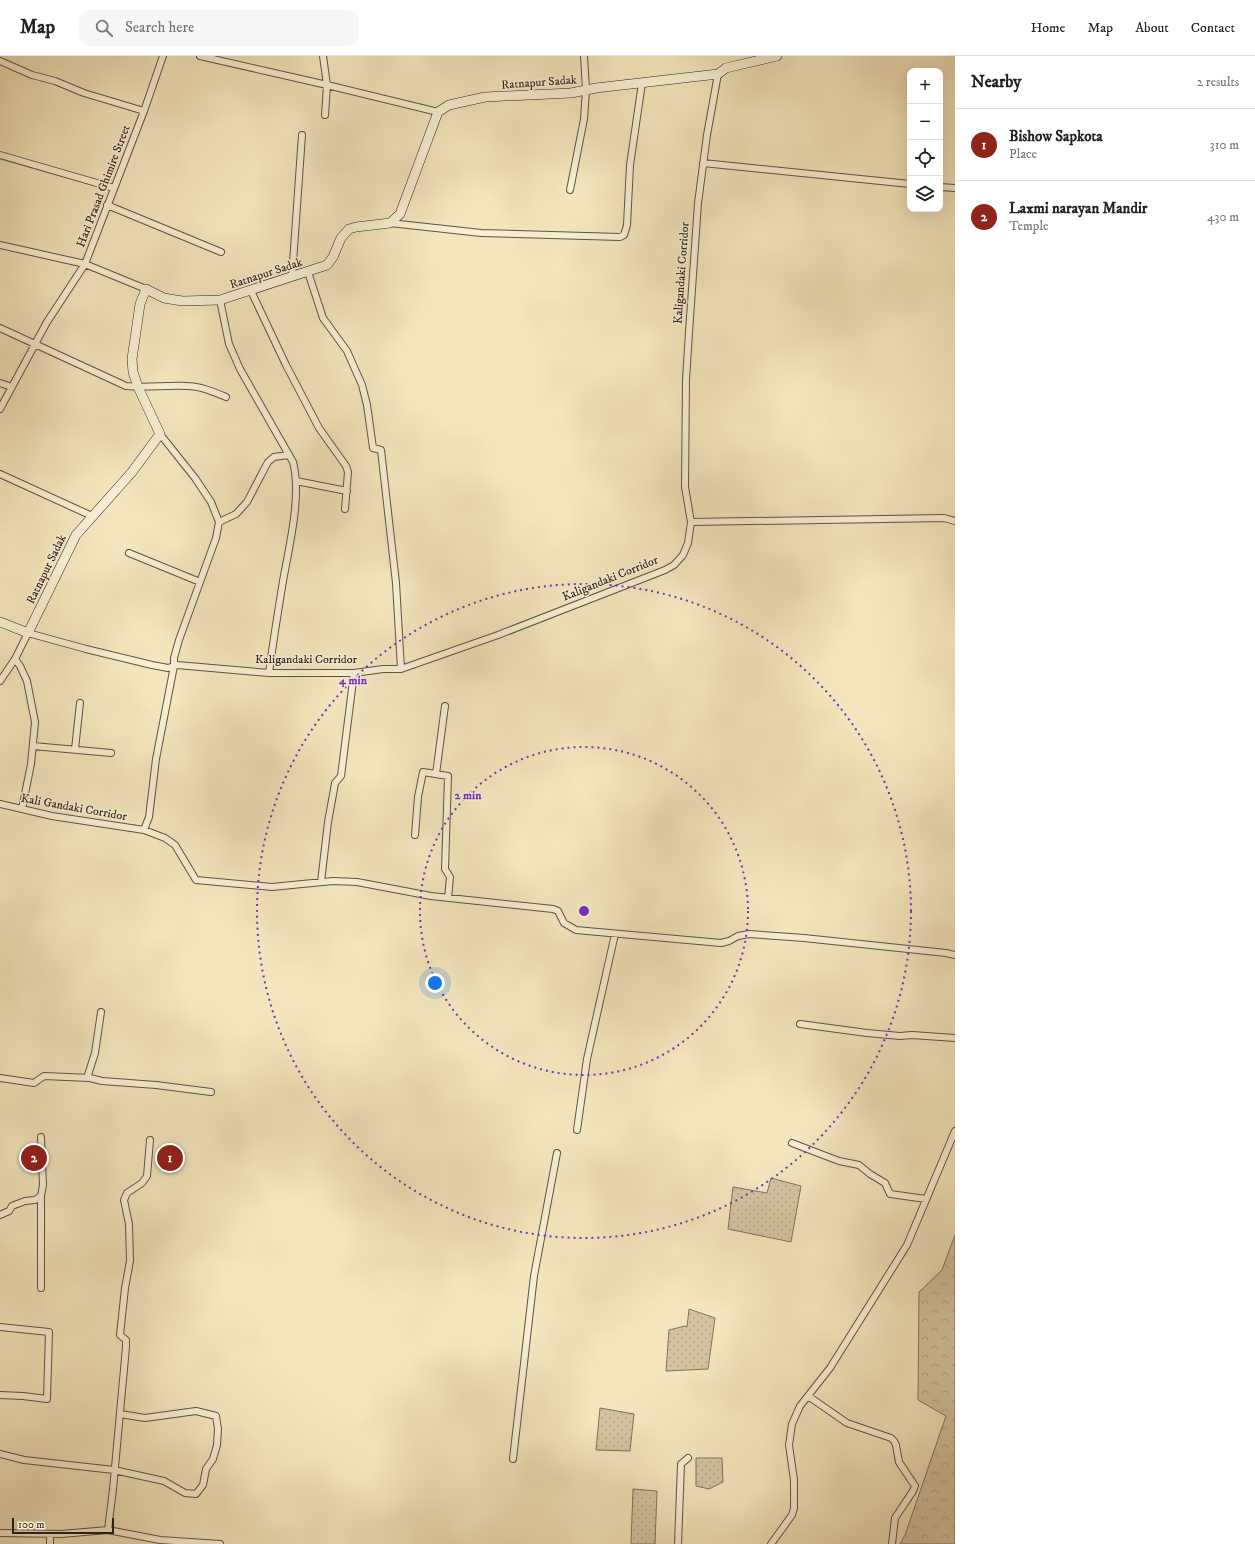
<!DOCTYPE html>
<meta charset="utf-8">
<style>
body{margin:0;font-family:"IM FELL DW Pica",serif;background:#f6f6f6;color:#222}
.controls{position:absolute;right:12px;top:12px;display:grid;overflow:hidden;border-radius:8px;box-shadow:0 4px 16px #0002}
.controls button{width:36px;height:36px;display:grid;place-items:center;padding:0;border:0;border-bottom:1px solid #e0e0e0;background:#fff;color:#222;font:20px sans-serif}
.scale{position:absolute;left:12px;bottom:10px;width:102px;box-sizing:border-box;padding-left:4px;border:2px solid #2f211c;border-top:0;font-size:11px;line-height:14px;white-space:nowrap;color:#2f211c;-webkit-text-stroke:3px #f7eed3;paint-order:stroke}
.you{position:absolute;left:435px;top:927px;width:14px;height:14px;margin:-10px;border:3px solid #fff;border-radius:50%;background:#1a73e8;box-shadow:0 0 0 6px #1a73e833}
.badge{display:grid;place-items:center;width:26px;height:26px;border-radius:50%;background:#8f2418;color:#fff;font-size:13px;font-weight:700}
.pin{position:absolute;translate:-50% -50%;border:2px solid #fff;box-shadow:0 1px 4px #0006}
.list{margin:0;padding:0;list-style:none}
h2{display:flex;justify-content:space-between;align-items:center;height:52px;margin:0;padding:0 16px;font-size:17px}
h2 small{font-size:13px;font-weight:400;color:#767676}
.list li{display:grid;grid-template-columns:26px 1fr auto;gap:12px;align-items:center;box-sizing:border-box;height:72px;padding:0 16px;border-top:1px solid #e0e0e0}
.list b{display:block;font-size:15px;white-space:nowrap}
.list p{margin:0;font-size:13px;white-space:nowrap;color:#767676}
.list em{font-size:13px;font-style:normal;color:#767676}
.icon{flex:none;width:22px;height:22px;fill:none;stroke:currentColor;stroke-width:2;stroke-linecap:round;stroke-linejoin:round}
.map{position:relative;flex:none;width:955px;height:1488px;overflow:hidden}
header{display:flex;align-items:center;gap:24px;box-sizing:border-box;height:56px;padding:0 20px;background:#fff;border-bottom:1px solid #e0e0e0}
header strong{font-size:19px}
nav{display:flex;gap:22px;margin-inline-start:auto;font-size:14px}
.search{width:280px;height:36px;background:#f6f6f6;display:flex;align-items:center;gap:10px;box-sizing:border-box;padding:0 14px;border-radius:12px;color:#767676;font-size:15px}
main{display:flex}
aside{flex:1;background:#fff}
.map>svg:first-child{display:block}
</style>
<header>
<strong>Map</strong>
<div class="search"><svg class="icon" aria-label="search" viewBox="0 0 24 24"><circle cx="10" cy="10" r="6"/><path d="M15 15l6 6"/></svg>Search here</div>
<nav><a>Home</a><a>Map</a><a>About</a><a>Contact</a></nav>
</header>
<main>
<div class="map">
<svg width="955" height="1488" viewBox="0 0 955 1488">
<defs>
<pattern id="grass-dots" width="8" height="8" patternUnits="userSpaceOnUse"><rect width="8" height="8" fill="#d2c4a1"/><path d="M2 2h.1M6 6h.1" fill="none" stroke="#b5a88a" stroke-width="1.8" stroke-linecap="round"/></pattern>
<pattern id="forest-crowns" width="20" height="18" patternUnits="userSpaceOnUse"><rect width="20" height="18" fill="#d2c4a1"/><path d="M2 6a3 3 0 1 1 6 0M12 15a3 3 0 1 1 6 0" fill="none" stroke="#b5a88a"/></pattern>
</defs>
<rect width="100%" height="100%" fill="#f3e5bc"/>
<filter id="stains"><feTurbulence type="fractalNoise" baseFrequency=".005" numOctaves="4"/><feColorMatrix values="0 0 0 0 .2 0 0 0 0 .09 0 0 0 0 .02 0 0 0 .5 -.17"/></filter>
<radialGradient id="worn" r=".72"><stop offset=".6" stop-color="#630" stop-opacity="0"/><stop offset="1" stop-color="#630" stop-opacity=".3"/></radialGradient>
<!-- grass -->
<path fill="url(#grass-dots)" stroke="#80725e" d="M771 1122 801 1130 791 1186 728 1173 733 1131 767 1137Z
M689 1253 715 1262 708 1313 666 1315 669 1274 685 1270 687 1271Z
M600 1352 634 1358 630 1395 596 1394Z
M696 1402H722L723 1426 709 1433 696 1430Z
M633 1433 657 1435 655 1488H631Z"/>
<!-- forest -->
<path fill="url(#forest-crowns)" stroke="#80725e" d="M955 1179V1488H900L905 1479 946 1360 918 1344 919 1236 942 1214Z"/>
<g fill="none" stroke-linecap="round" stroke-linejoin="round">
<defs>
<path id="minor" d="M200 0 327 29 325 59
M323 0 327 29 438 56
M0 5 32 19 55 25 84 37 144 55
M0 99 114 132
M703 107 910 128
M940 131 955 132
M570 134 584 63 586 34 584 0
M107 149 221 196
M390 167 481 177 620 181 624 179 627 169 630 109 642 27
M0 189 85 208 146 233
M308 216 323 262 347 295 362 329 367 349 373 392 381 394 396 527 401 613
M292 221 302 79
M251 235 286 309 319 372 346 410 348 416 345 453
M220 244 229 288 240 313 293 406C302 439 289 491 283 525 278 556 273 586 269 617
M0 272 126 330C146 332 166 329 187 330 200 330 214 336 226 341
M0 327 12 331
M0 353 47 266 85 208 144 55 163 0
M0 418 92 460
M296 425 347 435
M219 466 236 458 247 446 268 406 274 401 289 399
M691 466 944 462 955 465
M129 497 200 526
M15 603 20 610 27 625 35 666 31 708 22 753
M0 625 15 603 28 577 86 593 152 609 168 612 174 610V602L179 584 216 482 219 466 211 446 195 422 160 378
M33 690 111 697
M75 693 80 647
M436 718 445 650
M0 748 52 760 144 774 165 782 175 789 196 824 272 831 333 825 357 826 431 840 553 853 558 855 564 867 576 874 721 887 729 885 738 880 749 878 804 882 946 897 955 899
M144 774 149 761 156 703 174 610 177 609 269 617H354L383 613H401L498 579 665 514 674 509 683 499 688 487 691 466 685 431 686 324 689 276 698 147 707 79 718 18
M415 779 418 741 423 716 448 720 445 813 450 821 448 842
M321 826 328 766 334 733 335 727 341 720 354 617
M800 968 867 977 900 980 912 979 955 982
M0 1022 34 1027 44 1020 90 1022 102 1025 156 1029 211 1036
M87 1022 95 997 101 956
M577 1074 587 1003 615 878
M792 1087 839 1105 859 1109 870 1118 885 1127 890 1138 926 1143
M41 1140V1232
M0 1159 9 1155 12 1150 25 1145 35 1144 41 1140 43 1129 41 1081
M0 1271 49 1276 47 1343 23 1340 0 1339
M808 1340 847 1367 891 1382 894 1385 896 1389 899 1406 915 1430 913 1435 895 1462 892 1488
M0 1398 24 1404 114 1414 164 1425 185 1437 196 1438 203 1429 206 1413 213 1403 217 1389 218 1373 216 1360 196 1355 145 1362 120 1358
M513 1403 534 1220 557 1097
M108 1474 113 1433 126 1291V1284L120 1279 125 1232 130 1205 129 1168 124 1144 127 1137 142 1127 147 1120 150 1084
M0 1477 61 1478 108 1474 160 1484 220 1488
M50 1478V1488
M678 1488 681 1408 688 1402
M771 1488 792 1459 794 1452V1424L789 1389 792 1368 800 1350 830 1312 907 1189 955 1075"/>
<path id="secondary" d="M0 566 28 577 76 479 132 416 160 378 138 331 133 316 132 303 140 248 146 233 164 242 182 245 220 244 327 209 333 201 341 182 349 173 356 171 390 167 400 158 438 56 449 49 485 41 571 37 596 32 718 18 726 12 777 0"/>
</defs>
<!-- minor casing -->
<use href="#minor" stroke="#605244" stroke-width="8"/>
<!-- secondary casing -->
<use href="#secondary" stroke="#2f211c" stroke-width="10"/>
<!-- minor -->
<use href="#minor" stroke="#f7eed3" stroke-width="6"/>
<!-- secondary -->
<use href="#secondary" stroke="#f7eed3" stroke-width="9"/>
</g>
<!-- distance rings -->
<g fill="none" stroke="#7b2cbf" stroke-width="2" stroke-dasharray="2 4">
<circle cx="584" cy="855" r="164"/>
<circle cx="584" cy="855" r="327"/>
</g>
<g text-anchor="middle" stroke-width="3" stroke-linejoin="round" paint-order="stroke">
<!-- street labels -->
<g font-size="12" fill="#2f211c" stroke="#f7eed3">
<text transform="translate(539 26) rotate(-4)" y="4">Ratnapur Sadak</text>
<text transform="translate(103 130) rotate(-69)" y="4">Hari Prasad Ghimire Street</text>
<text transform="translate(266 217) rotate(-18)" y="4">Ratnapur Sadak</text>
<text transform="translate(681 217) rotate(-86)" y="4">Kaligandaki Corridor</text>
<text transform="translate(46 513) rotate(-64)" y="4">Ratnapur Sadak</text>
<text transform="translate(610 522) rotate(-22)" y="4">Kaligandaki Corridor</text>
<text x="306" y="607">Kaligandaki Corridor</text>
<text transform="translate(74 751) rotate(10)" y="4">Kali Gandaki Corridor</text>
</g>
</g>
<circle cx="584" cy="855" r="6" fill="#7b2cbf" stroke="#f7eed3" stroke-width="2"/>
<g font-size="12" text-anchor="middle" font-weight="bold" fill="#7b2cbf" stroke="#f7eed3" stroke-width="3" stroke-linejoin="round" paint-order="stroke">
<text x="353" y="628">4 min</text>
<text x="468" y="743">2 min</text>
</g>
<rect width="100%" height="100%" filter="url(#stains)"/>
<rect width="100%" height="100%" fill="url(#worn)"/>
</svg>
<div class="controls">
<button>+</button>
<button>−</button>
<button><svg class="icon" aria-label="locate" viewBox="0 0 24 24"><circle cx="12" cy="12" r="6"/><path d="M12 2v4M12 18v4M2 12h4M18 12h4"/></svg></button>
<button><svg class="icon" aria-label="layers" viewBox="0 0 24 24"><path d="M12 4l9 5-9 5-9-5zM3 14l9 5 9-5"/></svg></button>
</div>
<div class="scale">100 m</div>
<div class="you"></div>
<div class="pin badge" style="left:170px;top:1102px">1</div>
<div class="pin badge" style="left:34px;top:1102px">2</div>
</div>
<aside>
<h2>Nearby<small>2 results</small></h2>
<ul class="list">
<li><span class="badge">1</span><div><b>Bishow Sapkota</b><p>Place</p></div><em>310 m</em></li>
<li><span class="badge">2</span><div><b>Laxmi narayan Mandir</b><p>Temple</p></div><em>430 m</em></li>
</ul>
</aside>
</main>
